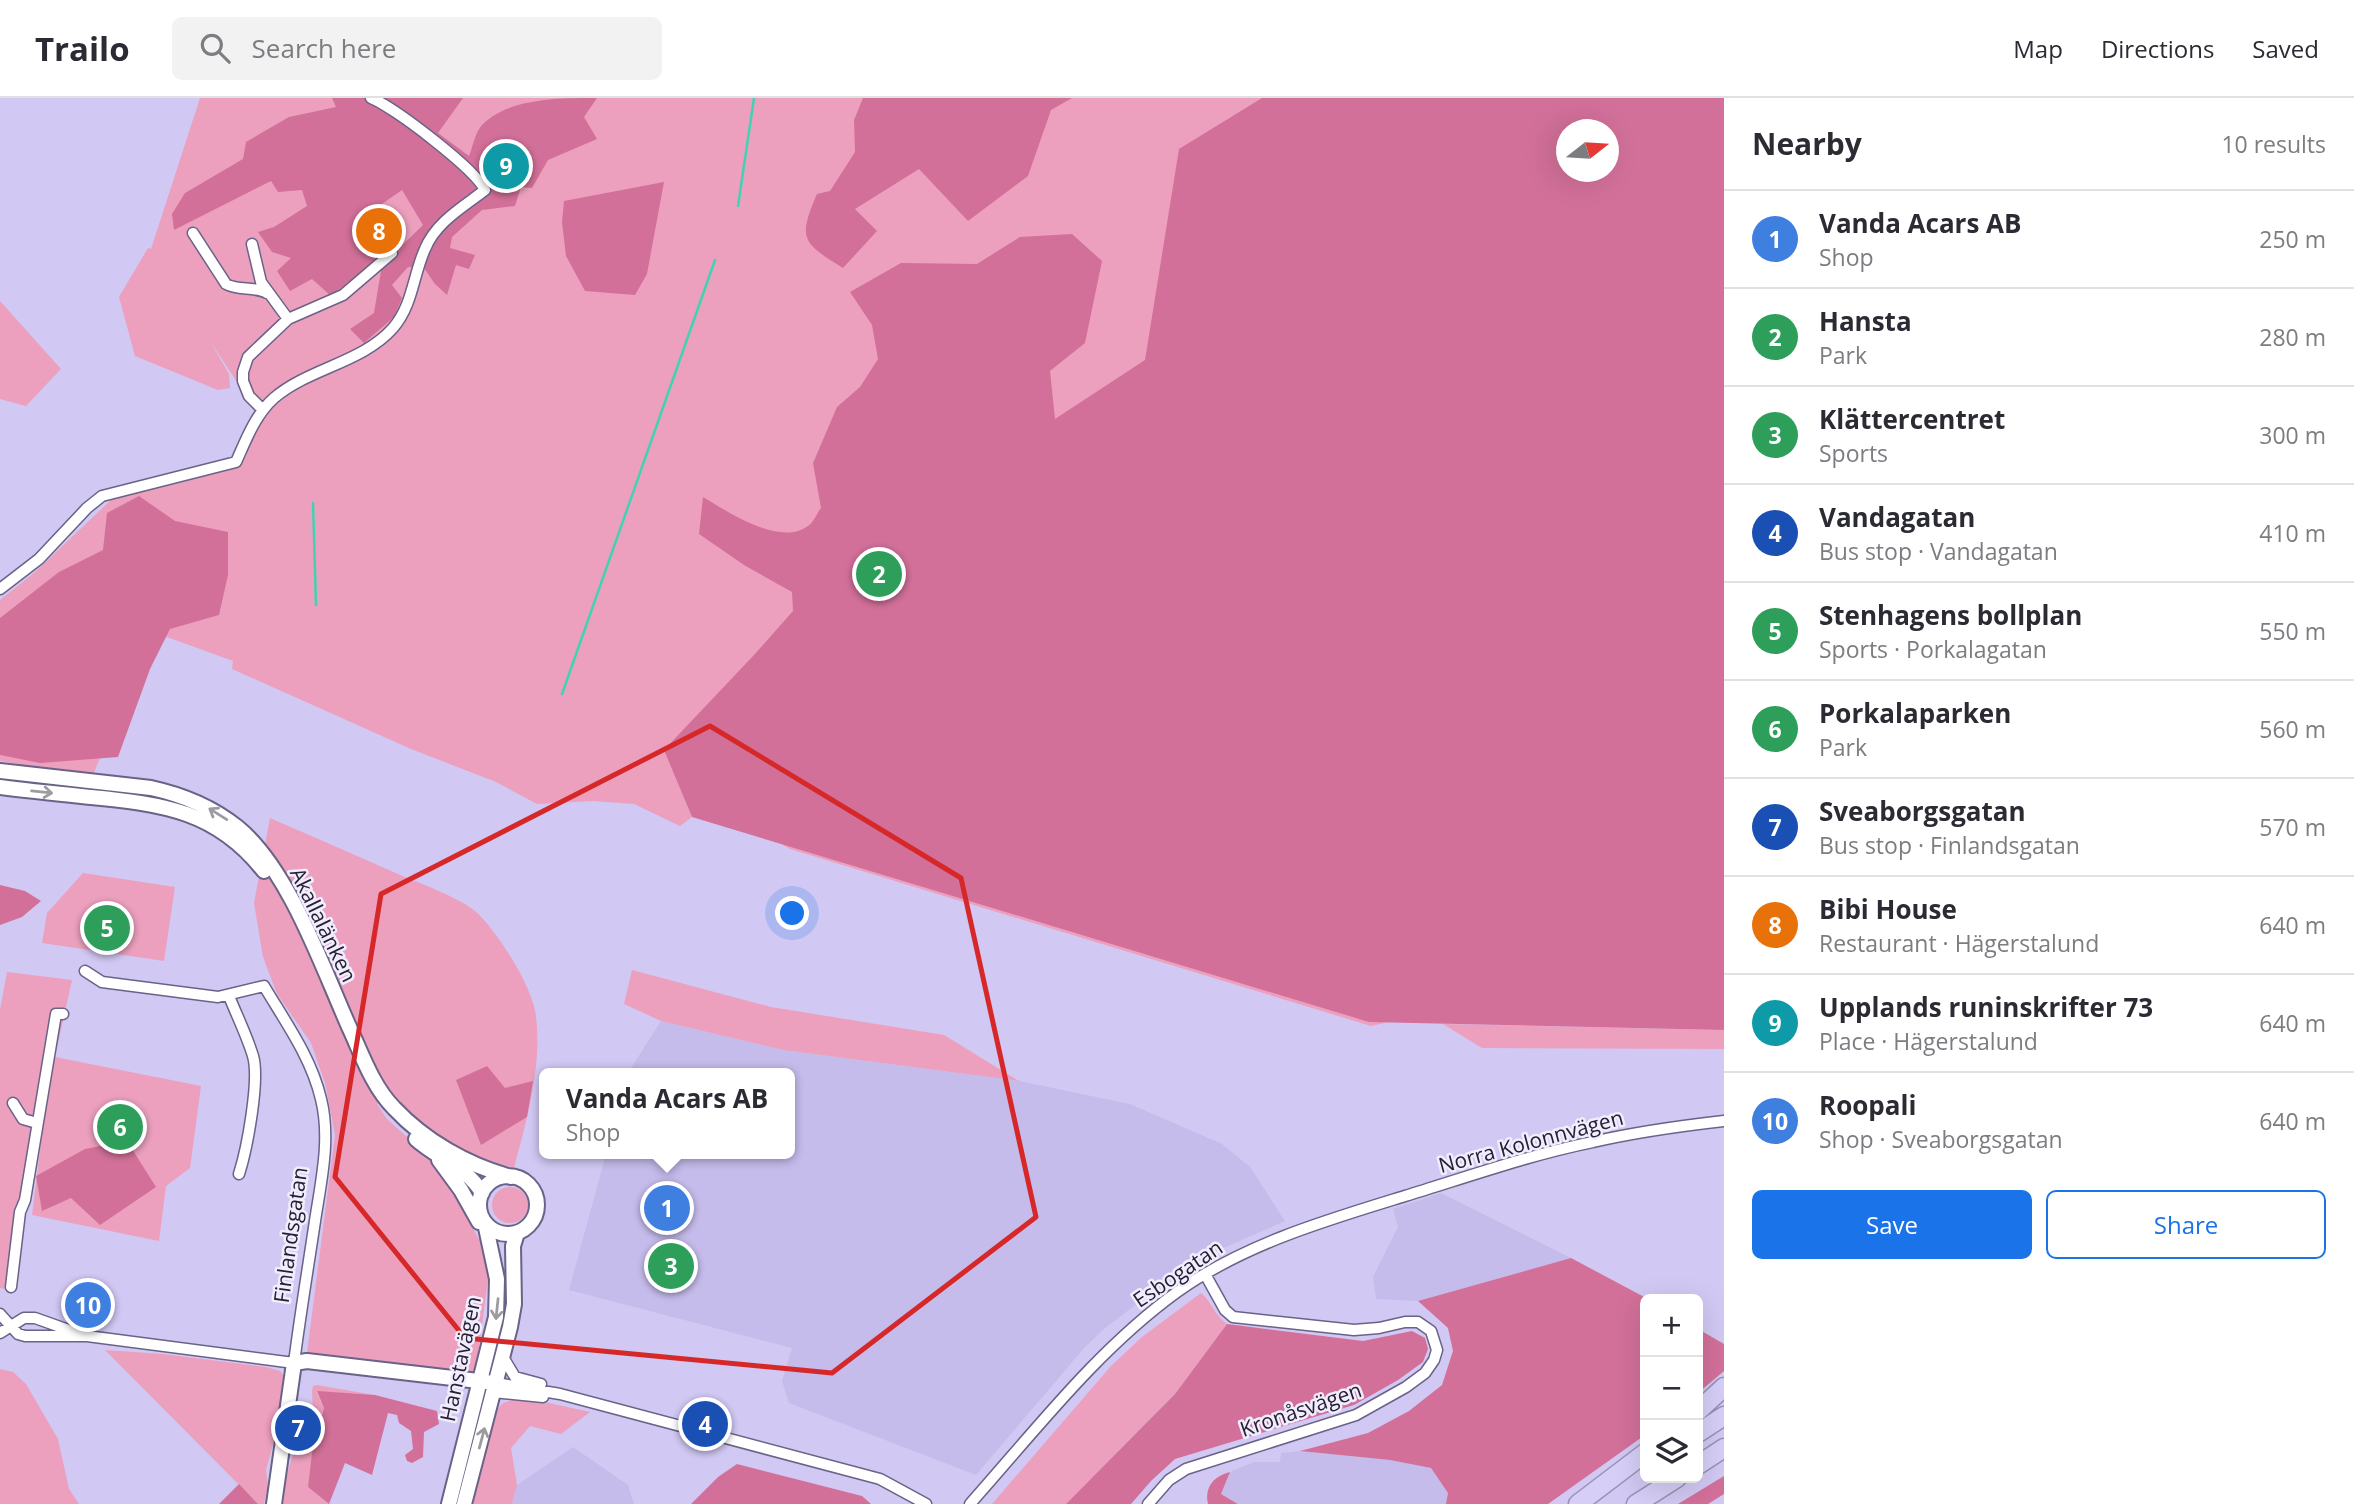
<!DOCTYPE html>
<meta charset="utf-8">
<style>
body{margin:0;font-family:"Open Sans",sans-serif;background:#f2f2f3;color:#2b2b33}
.controls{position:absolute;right:21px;bottom:21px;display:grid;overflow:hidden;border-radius:10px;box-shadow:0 7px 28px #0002}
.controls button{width:63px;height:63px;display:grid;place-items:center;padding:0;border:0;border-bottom:2px solid #e1e1e2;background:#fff;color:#2b2b33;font:35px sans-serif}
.compass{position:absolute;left:1556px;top:21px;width:63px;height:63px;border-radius:50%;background:#fff;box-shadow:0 7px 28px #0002;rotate:73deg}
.you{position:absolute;left:793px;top:816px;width:24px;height:24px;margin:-18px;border:5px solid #fff;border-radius:50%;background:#1a73e8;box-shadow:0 0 0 10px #1a73e833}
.badge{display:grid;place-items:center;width:46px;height:46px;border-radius:50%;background:#1a73e8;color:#fff;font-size:23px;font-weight:700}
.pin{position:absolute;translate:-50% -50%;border:4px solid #fff;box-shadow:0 2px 7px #0006}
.popup{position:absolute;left:539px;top:970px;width:256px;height:91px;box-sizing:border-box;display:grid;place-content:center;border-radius:10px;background:#fff;filter:drop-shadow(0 2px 5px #0005);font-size:23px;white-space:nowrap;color:#7c7c81}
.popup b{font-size:26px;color:#2b2b33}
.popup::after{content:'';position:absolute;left:50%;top:100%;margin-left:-14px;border:14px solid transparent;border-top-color:#fff}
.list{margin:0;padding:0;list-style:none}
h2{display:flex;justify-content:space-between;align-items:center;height:91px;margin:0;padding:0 28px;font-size:30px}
h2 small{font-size:23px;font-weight:400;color:#7c7c81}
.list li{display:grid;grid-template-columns:46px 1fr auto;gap:21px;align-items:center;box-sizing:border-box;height:98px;padding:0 28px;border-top:2px solid #e1e1e2}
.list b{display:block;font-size:26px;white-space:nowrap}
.list p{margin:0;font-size:23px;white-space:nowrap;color:#7c7c81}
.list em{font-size:23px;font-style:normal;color:#7c7c81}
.actions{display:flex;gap:14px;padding:21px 28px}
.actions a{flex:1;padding:16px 0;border:2px solid #1a73e8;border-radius:10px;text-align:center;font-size:24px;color:#1a73e8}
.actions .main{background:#1a73e8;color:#fff}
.icon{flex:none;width:38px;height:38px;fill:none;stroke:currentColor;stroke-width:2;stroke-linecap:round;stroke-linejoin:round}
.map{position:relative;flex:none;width:1724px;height:1406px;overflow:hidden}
header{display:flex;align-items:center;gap:42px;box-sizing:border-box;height:98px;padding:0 35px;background:#fff;border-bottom:2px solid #e1e1e2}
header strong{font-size:33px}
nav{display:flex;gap:38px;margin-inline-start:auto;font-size:24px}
.search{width:490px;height:63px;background:#f2f2f3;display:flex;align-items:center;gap:18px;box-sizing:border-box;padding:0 24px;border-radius:10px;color:#7c7c81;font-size:26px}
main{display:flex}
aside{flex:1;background:#fff}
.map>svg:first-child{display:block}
</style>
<header>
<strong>Trailo</strong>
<div class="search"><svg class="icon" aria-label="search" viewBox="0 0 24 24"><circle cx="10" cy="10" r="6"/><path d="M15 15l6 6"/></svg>Search here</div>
<nav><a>Map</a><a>Directions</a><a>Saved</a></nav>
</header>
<main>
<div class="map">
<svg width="1724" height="1406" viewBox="0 0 1724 1406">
<rect width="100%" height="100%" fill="#d1c8f3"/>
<!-- built -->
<path fill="#c6bcec" d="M661 923 783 952 1019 983 1130 1006 1222 1046 1250 1069 1285 1123 1192 1164 1105 1230 1085 1249 976 1377 789 1305 782 1283 792 1250 569 1192 606 1056H790V975H628Z
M1441 1095 1571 1160 1418 1203 1376 1201 1373 1179 1398 1129 1393 1111Z
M573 1349 628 1387 634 1406H512L517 1387Z
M1300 1353 1390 1362 1431 1370 1448 1395 1446 1406H1239L1221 1396 1230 1374 1254 1364H1280L1281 1355Z"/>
<!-- green -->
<path fill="#eca0be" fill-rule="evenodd" d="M200 0H1724L1533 891 1371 928 790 751 678 684 692 719 680 728 634 706 593 703 537 706 496 684 411 651 232 571 233 563 153 534 92 679 0 663V502L35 474 112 401 138 393 172 387 233 369 241 343 256 313 210 243 229 276 230 290 218 292 135 258 119 199 148 150 151 151ZM1566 32H1608V74H1566Z
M0 203 61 271 26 308 0 301Z
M270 720C316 740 362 760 407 780 425 787 461 801 475 813 496 831 533 889 536 918 542 969 527 1021 514 1070 461 1055 430 1039 393 998L377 1006 387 1021 416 1047 443 1077 481 1145 489 1174 476 1272 466 1277 313 1261 307 1255 335 1037 325 985 311 945 277 896 263 859 254 805Z
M83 775 175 789 164 863 42 845 47 815Z
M632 872 771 909 944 937 1019 983 783 952 661 923 624 906Z
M7 874 72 882 55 959 201 988 190 1070 166 1088 159 1143 32 1117 47 995 4 1191 0 1190V912Z
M1443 926 1724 932V951L1482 950Z
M492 1107a18 18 0 1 1 36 0a18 18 0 1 1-36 0Z
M1201 1195C1212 1204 1215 1218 1227 1226L1175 1296 1066 1406H992L1111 1268 1142 1239Z
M105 1252 163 1256 266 1269 280 1273 284 1278 277 1332 266 1372 268 1388 264 1406H258Z
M0 1271 13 1274 26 1286 58 1341 69 1391 79 1406H0Z
M317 1287 375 1297 317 1294 324 1310 314 1349 308 1389 329 1406H283L286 1380 295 1349 309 1344 314 1332 312 1293 313 1288Z
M516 1301 549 1305 590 1314 561 1336 530 1328 511 1350 517 1387 512 1406H471L494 1315 503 1305Z"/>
<!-- forest -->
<path fill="#d27099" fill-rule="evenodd" d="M332 0H463L438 35 469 58C473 48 475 35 482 27 508 0 559 0 597 0L584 19 597 41 548 62 532 90 521 89 515 108 482 112 452 139 450 150 475 157 469 171 456 167 447 197 435 186 424 170 408 169 392 187 402 200 394 219 364 245 350 231 374 215 382 167 423 127 402 92 356 124 376 162 331 198 312 181 290 193 277 173 291 160 272 154 258 134 274 129 307 108 302 92 278 94 271 83 174 132 172 116 185 95 243 61 246 44 289 19 336 9Z
M863 0H1072L1051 12 1028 78 968 123 919 71 855 111 877 133 843 170C803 145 797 142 817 96L830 93 855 54 854 22Z
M1262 0H1724V932L1369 924 692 719 664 652 754 557 793 513 792 494 744 467 699 436 703 399C728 414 780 449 808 428 814 424 817 415 821 410L813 365 837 309 860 289 878 261 872 227 850 194 901 165 977 166 1020 139 1072 136 1102 163 1085 245 1050 273 1055 321 1145 262 1179 51ZM1566 32H1608V74H1566Z
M664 84 647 176 635 197 585 193 566 158 562 124 564 103Z
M139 398 175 423 228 434V477L219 517 170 531 150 571 118 659 40 665 0 657V520L59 474 103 452 107 415Z
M0 787 25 793 41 803 22 819 0 827Z
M487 968 505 990 533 983 527 1019 481 1047 456 982Z
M127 1043 156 1089 100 1127 71 1100 42 1113 36 1078 85 1051Z
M1571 1160 1648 1201H1645V1337L1548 1406H1446L1448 1395 1431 1370 1390 1362 1300 1353 1368 1335 1409 1313 1442 1287 1453 1253 1448 1230 1418 1203Z
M1227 1226 1363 1243 1412 1233 1425 1240 1428 1251 1423 1264 1398 1282 1354 1307 1175 1361 1151 1383 1131 1406H1066L1175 1296Z
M1698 1231 1724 1246V1273L1698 1295Z
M317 1293 375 1297 437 1313 439 1326 424 1334 423 1359 412 1365 407 1363 405 1357 413 1351 411 1333 399 1325 397 1317 388 1315 372 1377 345 1365 329 1406 308 1389 312 1355 324 1310Z
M737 1366 862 1398 871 1406H691L718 1379Z
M1230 1374 1221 1396 1238 1406H1208C1204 1389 1214 1378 1230 1374Z
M1724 1378V1396L1708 1406H1678Z
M239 1386 258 1406H219Z"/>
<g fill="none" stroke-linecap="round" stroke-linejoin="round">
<!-- stream -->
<path stroke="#40d2b2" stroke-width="2.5" d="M738 108 754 0
M313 405 316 507
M562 596 715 162"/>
<defs>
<path id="street" d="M193 135 226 186C238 193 254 188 267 195
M252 146 261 184 288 221
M263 312 249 298 243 283V274L248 259 288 221 343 197 392 155
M0 491 39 461 87 410 102 398 236 364C246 342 255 317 274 300 309 270 362 265 393 230 413 207 413 177 425 151 436 124 463 109 485 92 475 71 394 9 371 0
M229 898C237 918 247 938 253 958 260 982 247 1051 239 1076
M13 1005 23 1021 37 1025
M11 1189 20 1114 25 1102 56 916H63
M0 1216 18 1236 25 1238H87L294 1265C300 1218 308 1170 315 1123 321 1083 331 1041 321 1001 311 959 286 925 264 888L218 899 102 884 85 873
M0 1235 24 1220H35L80 1236
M503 1259 515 1279 541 1286
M496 1285 560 1296 880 1381 926 1406
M493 1294 543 1299
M970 1406C1035 1333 1097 1252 1177 1194 1244 1146 1327 1122 1405 1098 1467 1079 1529 1057 1593 1044 1636 1034 1680 1028 1724 1023
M1148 1406 1169 1382 1186 1371 1356 1317 1406 1289 1425 1275 1434 1262 1437 1252 1431 1233 1418 1224H1405L1379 1230 1354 1232 1233 1219 1225 1212 1205 1176"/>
<path id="secondary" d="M0 673 151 690C183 697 212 709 237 729 289 771 323 871 350 931 362 957 373 989 394 1010 425 1043 467 1067 511 1079
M0 689C30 693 61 696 91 699 163 706 217 713 264 773
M416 1041C437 1060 468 1070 482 1095
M439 1062 461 1092 479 1124
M479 1107a29 29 0 1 1 58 0a29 29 0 1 1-58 0Z
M294 1265 307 1263 487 1284
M274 1406 294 1265
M449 1406 496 1219 497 1181 485 1125
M464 1406 510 1229 514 1206 513 1148 517 1135"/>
<path id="highway" d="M1698 1313 1724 1289
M1698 1335 1724 1318
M1698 1367 1724 1350
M1578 1406 1645 1355
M1636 1406 1677 1380"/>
</defs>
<!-- street casing -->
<use href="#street" stroke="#6a6287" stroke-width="13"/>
<!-- secondary casing -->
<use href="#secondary" stroke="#6a6287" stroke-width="18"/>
<!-- highway casing -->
<use href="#highway" stroke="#9891b2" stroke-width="21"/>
<!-- street -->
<use href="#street" stroke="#fff" stroke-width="10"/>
<!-- secondary -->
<use href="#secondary" stroke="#fff" stroke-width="14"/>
<!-- highway -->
<use href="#highway" stroke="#d6cef7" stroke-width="18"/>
</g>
<!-- one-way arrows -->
<defs><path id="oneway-shaft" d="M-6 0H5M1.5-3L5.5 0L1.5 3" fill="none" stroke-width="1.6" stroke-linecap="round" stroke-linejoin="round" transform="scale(1.75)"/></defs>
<g stroke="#9d9ba2">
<use href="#oneway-shaft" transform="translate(42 694) rotate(6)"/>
<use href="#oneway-shaft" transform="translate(218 716) rotate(-148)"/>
<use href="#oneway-shaft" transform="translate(497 1211) rotate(96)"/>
<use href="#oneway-shaft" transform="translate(482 1340) rotate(-75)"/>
</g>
<!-- marked area -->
<path fill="none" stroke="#d62828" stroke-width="5" stroke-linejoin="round" d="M710 628 961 780 1036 1119 832 1275 465 1240 335 1079 381 796Z"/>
<g text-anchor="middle" stroke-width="5" stroke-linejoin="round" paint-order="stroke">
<!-- street labels -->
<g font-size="21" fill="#252131" stroke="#f1edff">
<text transform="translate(323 827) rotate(64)" y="7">Akallalänken</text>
<text transform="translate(1531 1044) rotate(-15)" y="7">Norra Kolonnvägen</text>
<text transform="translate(291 1137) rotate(-82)" y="7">Finlandsgatan</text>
<text transform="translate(1178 1176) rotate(-34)" y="7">Esbogatan</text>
<text transform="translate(461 1261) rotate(-78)" y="7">Hanstavägen</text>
<text transform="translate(1301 1312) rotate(-19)" y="7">Kronåsvägen</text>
</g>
</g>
</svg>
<div class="controls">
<button>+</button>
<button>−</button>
<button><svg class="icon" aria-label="layers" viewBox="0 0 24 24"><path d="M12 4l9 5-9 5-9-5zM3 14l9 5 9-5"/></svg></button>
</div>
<svg class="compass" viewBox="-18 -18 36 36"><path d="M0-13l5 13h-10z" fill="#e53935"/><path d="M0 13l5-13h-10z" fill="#7c7c81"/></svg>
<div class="you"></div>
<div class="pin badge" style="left:667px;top:1110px;background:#3f7fe0">1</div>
<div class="popup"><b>Vanda Acars AB</b>Shop</div>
<div class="pin badge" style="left:879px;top:476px;background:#2e9e5b">2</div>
<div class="pin badge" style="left:671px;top:1168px;background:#2e9e5b">3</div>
<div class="pin badge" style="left:705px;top:1326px;background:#1a4fb4">4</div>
<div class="pin badge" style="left:107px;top:830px;background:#2e9e5b">5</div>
<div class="pin badge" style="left:120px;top:1029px;background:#2e9e5b">6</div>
<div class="pin badge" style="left:298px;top:1330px;background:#1a4fb4">7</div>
<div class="pin badge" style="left:379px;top:133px;background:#e8710a">8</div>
<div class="pin badge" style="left:506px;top:68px;background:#0f9aa8">9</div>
<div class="pin badge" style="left:88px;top:1207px;background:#3f7fe0">10</div>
</div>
<aside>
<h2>Nearby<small>10 results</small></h2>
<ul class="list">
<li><span class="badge" style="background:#3f7fe0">1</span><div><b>Vanda Acars AB</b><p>Shop</p></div><em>250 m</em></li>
<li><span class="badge" style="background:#2e9e5b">2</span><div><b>Hansta</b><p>Park</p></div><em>280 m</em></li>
<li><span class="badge" style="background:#2e9e5b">3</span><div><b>Klättercentret</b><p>Sports</p></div><em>300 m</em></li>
<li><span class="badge" style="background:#1a4fb4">4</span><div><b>Vandagatan</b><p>Bus stop · Vandagatan</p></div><em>410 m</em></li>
<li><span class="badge" style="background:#2e9e5b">5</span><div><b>Stenhagens bollplan</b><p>Sports · Porkalagatan</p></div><em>550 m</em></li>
<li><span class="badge" style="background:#2e9e5b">6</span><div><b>Porkalaparken</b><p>Park</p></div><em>560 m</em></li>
<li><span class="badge" style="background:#1a4fb4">7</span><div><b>Sveaborgsgatan</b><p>Bus stop · Finlandsgatan</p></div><em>570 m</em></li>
<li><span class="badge" style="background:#e8710a">8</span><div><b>Bibi House</b><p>Restaurant · Hägerstalund</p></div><em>640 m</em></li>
<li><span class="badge" style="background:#0f9aa8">9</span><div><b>Upplands runinskrifter 73</b><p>Place · Hägerstalund</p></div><em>640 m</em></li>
<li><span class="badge" style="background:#3f7fe0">10</span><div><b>Roopali</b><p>Shop · Sveaborgsgatan</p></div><em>640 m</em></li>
</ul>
<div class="actions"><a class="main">Save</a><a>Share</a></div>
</aside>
</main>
